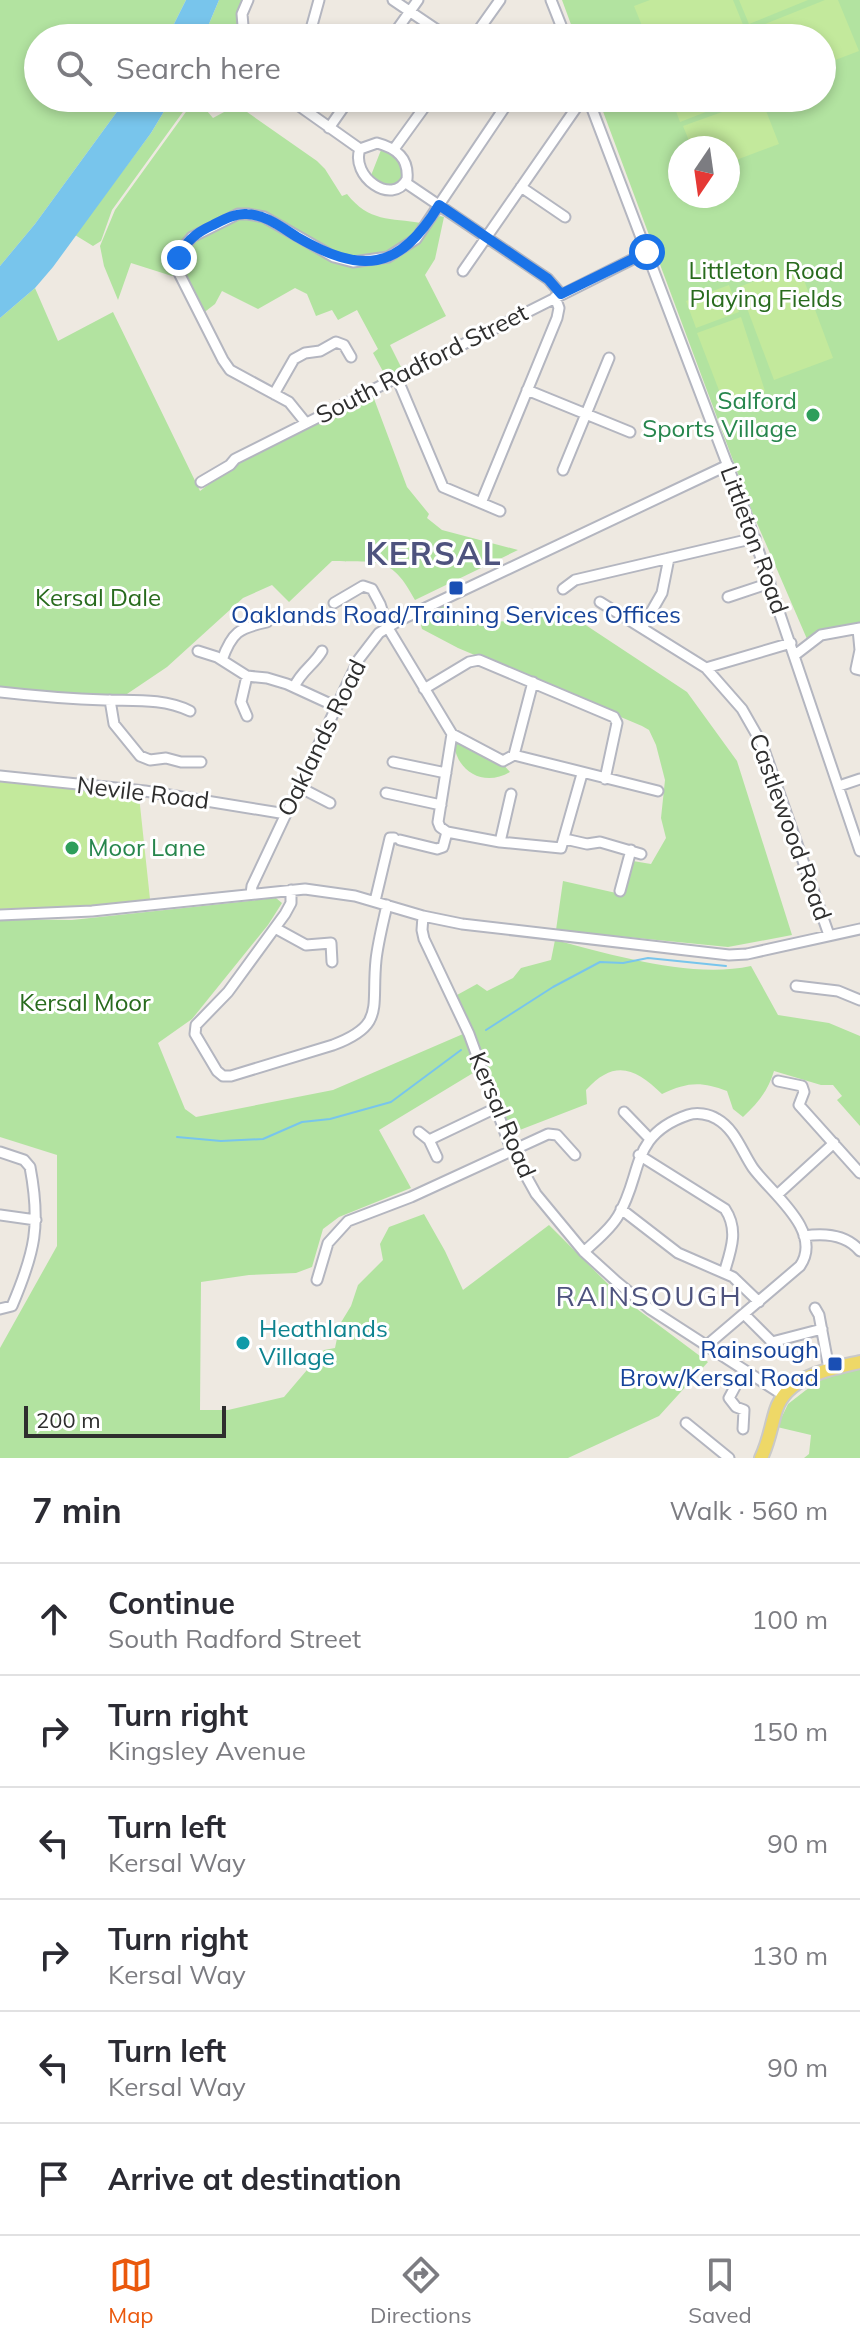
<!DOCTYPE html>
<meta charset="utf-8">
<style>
body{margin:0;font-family:Mulish,sans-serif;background:#f2f2f3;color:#2b2b33}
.compass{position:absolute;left:668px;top:136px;width:72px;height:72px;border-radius:50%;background:#fff;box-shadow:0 4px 12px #0003;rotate:193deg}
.scale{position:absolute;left:24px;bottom:20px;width:202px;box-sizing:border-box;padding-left:8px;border:4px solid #2e2e2e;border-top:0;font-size:22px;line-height:28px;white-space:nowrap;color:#2e2e2e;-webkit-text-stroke:6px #fff;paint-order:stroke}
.stop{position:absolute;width:24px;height:24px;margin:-18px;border:6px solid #1a73e8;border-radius:50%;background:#fff}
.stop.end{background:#1a73e8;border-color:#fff;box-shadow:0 2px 8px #0008}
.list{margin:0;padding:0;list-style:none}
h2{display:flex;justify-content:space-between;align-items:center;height:104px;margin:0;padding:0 32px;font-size:34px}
h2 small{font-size:26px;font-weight:400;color:#7c7c81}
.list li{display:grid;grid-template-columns:52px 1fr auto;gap:24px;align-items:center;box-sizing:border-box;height:112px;padding:0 32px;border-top:2px solid #e1e1e2}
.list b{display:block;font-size:30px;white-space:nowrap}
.list p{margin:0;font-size:26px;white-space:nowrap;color:#7c7c81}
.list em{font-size:26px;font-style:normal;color:#7c7c81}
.icon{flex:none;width:44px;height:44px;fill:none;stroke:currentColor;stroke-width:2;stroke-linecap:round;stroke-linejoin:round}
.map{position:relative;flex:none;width:860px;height:1458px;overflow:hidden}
.search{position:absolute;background:#fff;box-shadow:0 4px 12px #0003;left:24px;right:24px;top:24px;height:88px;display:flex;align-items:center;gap:20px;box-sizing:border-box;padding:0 28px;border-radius:44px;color:#7c7c81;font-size:30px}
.sheet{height:776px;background:#fff}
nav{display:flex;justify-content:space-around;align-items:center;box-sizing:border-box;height:112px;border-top:2px solid #e1e1e2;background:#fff;font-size:22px;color:#7c7c81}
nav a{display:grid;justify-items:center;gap:4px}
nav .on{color:#ea580c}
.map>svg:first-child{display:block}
</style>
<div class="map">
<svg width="860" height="1458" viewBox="0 0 860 1458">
<rect width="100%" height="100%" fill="#eee9e1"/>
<!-- green -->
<path fill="#b2e3a0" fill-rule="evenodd" d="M0 0H186L167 38H38V98H127L35 224 0 266Z
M219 0H243L237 15 239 38H203Z
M562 0H860V625L820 629 807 639 753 514 598 98H822V38H576ZM680 148H728V196H680Z
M172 98H193L112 210 101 241 93 246 75 235 151 133Z
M196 98 213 118 237 105 317 161 325 169 342 196 347 194C369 222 390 218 422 223L400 248 371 259 337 256 264 216 233 212 188 233 176 252 175 275 172 276 131 263 118 300 104 266 100 246 115 210Z
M384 148 401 160 402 175 406 176 395 186 380 184 370 178 381 150Z
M440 216 444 217 435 259 425 275 446 316 390 345 402 369 386 377 373 353 378 349 357 310 338 320 332 310 316 316 307 294 295 288 258 309 222 291 215 304 202 314C190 289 164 251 201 235 213 230 227 221 240 218 266 212 320 270 362 266 383 264 408 256 422 239 428 231 432 221 440 216Z
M35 288 58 341 113 312 200 491 239 461 373 396 407 487 429 514 427 518 442 530 518 550 415 600C391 555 379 563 332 561L289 602 272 585 243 598 167 667 124 696 44 693 0 687V318Z
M447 604 459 626 569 614 687 692 737 761 792 935 728 947 556 930 563 881 625 895 633 861 651 864 666 838 661 818 665 780 656 745 649 730 642 726 458 648 422 629 419 618Z
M457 743 501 762 510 772C485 787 458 773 454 745Z
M276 898 282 903 268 925 192 1019 158 1043 185 1109 196 1117 333 1090 463 1034 478 1070 379 1130 411 1188 339 1217 323 1229 312 1267 296 1273 249 1275 201 1282 200 1410H228L284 1397 324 1350 335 1348 340 1324 351 1306 358 1285 383 1260 380 1244 389 1227 424 1214 445 1251 463 1290 549 1225 621 1297 708 1362 659 1416 568 1458H0V1348L57 1246V1155L0 1137V919L72 920Z
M555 940C613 955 692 979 751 966L778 1015 829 1023 860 1036V1126L837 1100 842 1096 833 1085H821L774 1071C768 1091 758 1103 743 1117L733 1109 727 1091C701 1081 687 1082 662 1094 636 1069 615 1058 586 1090L587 1104 512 1133 473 1031 457 995 477 984 487 991 513 978 521 968 551 960Z
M860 1368V1458H804L809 1454 811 1435 777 1427 788 1404 806 1390 829 1375Z"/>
<!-- pitch -->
<path fill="#c3e99c" d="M650 0H733L744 27 716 38H647L634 6Z
M739 0H808L749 24Z
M825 0H838L859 51 822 65V38H754L750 30Z
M671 98H742L680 122Z
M761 98 779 144 728 163V148H692L683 126Z
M798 264 833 358 774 380 739 287Z
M729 285 739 312 696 328 686 301Z
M741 317 765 391 725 406 697 333Z
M0 782 139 796 150 899 84 906 0 909Z"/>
<!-- water -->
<path fill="#78c5ec" d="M186 0H219L203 38H167Z
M127 98H172L151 133 53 267 35 288 0 318V266L35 224Z"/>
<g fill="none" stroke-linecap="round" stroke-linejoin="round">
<!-- stream -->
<path stroke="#78c5ec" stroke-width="2" d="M486 1030 553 987 600 962 623 963 648 958 726 966
M177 1137 221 1141 263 1139 302 1122 330 1119 391 1102 461 1050"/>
<defs>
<path id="minor" d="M393 0 449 38
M551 0 566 38
M311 29 319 0
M244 38 242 14 248 0
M391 38 418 0
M473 38 500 0
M288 98 360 149
M588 98 745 511 860 851
M329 128 350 98
M377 143C396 148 409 158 407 179 392 207 350 176 360 149Z
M394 149 431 98
M406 183 548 279 561 294
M521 187 565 217
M463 271 583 98
M397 378 443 487 500 511
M527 390 630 432
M274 394 294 359 305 353 320 351 336 342 344 345 351 357
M306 423 289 402 230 370 223 360 179 273 182 249 192 237 238 214H248L264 217 334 257 353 262 388 257 416 239 511 98
M563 470 609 358
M201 482 230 465 235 459 647 252
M481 503 557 318 559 308 555 297
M563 589 575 580 755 538
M728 597 770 583
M600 602 706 668 742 709 762 744 829 935
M334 603 363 586 372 589 380 604 388 628 452 734 503 761 514 755 658 791
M642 628 662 593 669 558
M858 629 860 650 856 669 860 670
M198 651 217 657 247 676 267 678 287 684 337 707
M795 655 821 635 860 628
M222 660C232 632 239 628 267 622
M706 668 791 643
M247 676 241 702 247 716
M294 687C302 670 314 665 322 651
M424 689 469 662 479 660 614 717 617 723 605 779
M0 692C35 696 70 699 105 700 134 701 163 698 190 711
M110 700 114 724 140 756 150 760 166 758 181 762H201
M452 734 438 822 440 827 447 832 500 842 561 848 582 774
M514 755 533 682
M393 762 446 773
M0 776 145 791 286 814
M839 786 860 779
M299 787 330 803
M386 793 441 805
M565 839 587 844 600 842 641 854
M400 840 437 849 443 847 447 832
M500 842 511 794
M291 890V903L285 914 228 992 196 1025 195 1034 217 1071 223 1076H231L333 1045C386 1025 371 1008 376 960 378 942 383 923 387 905
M620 891 631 850
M251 894 252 886 359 659 379 633 400 620 728 465
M375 901 390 838H394
M0 915 92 911 305 889 355 896 423 916 462 924 729 955 747 954 860 929
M423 916 422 930 424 939 469 1034 511 1149 536 1194 584 1252 617 1282 650 1309 783 1395
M275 928 306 945 331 943 332 962
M796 986 838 991 860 1000
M778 1081 802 1086 804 1092 799 1105 860 1173
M624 1112 650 1139
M419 1132 429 1140
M0 1152 24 1160 30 1167C41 1225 35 1252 12 1306L0 1309
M639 1155 725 1209C739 1230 731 1250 724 1273
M437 1157 429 1140 496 1108
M777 1195 834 1143
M621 1209 678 1253 733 1277 759 1302
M0 1215 36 1220
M804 1236C824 1233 846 1234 860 1251
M584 1252C595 1241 610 1230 618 1216 643 1175 629 1135 688 1115 697 1112 709 1114 717 1119 735 1129 742 1152 753 1168 771 1193 824 1231 800 1266L706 1346
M317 1280 328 1243 348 1221 411 1197 548 1134 557 1135 575 1155
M815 1308 819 1315 829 1369
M744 1314 772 1342 822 1329
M686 1423 729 1458
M743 1429 744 1410 736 1407 729 1398 744 1370"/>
<path id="major" d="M761 1458C769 1442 771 1426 776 1410 787 1376 830 1369 860 1362"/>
</defs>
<!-- minor casing -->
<use href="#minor" stroke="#b4b6c0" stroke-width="13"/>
<!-- major casing -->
<use href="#major" stroke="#c9c9c9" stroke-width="16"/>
<!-- minor -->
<use href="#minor" stroke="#fff" stroke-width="9"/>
<!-- major -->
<use href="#major" stroke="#eed867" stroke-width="12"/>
</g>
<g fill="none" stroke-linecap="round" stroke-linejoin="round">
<!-- route -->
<path stroke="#1a73e8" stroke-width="10" d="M179 258C184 242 197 232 213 225 223 220 235 213 247 214 266 215 281 227 297 237 361 274 399 272 439 205L548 279 561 294 647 252"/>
</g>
<!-- markers -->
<g fill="#2e9e5b" stroke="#fff" stroke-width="3">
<circle cx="813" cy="415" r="8"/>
<circle cx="72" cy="848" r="8"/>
</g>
<g fill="#1a4fb4" stroke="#fff" stroke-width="3">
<rect x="448" y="580" width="16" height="16" rx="4"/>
<rect x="827" y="1356" width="16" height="16" rx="4"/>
</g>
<circle fill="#0f9aa8" stroke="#fff" stroke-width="3" cx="243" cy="1343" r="8"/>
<g text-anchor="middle" stroke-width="6" stroke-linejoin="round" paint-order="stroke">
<!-- park labels -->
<g font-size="24" fill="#286b1d" stroke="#fff">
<text x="766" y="279">Littleton Road<tspan x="766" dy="28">Playing Fields</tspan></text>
<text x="98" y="606">Kersal Dale</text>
<text x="85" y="1011">Kersal Moor</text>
</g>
<!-- street labels -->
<g font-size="24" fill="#2e2e2e" stroke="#fff">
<text transform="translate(422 364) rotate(-27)" y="8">South Radford Street</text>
<text transform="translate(754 540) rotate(70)" y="8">Littleton Road</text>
<text transform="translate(322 738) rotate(-64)" y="8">Oaklands Road</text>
<text transform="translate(143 793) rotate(7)" y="8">Nevile Road</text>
<text transform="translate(790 827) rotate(70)" y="8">Castlewood Road</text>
<text transform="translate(502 1115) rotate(67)" y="8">Kersal Road</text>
</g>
<!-- leisure labels -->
<g font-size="24" fill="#27864d" stroke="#fff" text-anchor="end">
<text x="797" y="409">Salford<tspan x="797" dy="28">Sports Village</tspan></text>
<text x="88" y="856" text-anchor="start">Moor Lane</text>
</g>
<!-- transit labels -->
<g font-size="24" fill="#164399" stroke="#fff">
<text x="456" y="623">Oaklands Road/Training Services Offices</text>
<text x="819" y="1358" text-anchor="end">Rainsough<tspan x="819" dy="28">Brow/Kersal Road</tspan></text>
</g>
<!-- culture labels -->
<g font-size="24" fill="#0d838f" stroke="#fff" text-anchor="start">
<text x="259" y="1337">Heathlands<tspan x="259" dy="28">Village</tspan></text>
</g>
<!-- quarter labels -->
<g font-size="28" letter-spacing="2" fill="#4e537e" stroke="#fff">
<text x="649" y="1306">RAINSOUGH</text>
</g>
<!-- district labels -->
<g font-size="32" font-weight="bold" letter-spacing="2" fill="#4e537e" stroke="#fff">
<text x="434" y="565">KERSAL</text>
</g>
</g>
</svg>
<svg class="compass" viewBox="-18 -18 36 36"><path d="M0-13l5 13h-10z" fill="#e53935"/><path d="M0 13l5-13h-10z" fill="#7c7c81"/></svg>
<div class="scale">200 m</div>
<div class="stop" style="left:647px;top:252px"></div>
<div class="stop end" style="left:179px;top:258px"></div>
<div class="search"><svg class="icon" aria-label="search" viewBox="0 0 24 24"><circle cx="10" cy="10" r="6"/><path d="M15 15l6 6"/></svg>Search here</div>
</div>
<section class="sheet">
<h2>7 min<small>Walk · 560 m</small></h2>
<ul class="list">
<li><svg class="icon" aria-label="ahead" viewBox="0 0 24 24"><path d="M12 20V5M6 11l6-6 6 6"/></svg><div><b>Continue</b><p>South Radford Street</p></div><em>100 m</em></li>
<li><svg class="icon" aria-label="right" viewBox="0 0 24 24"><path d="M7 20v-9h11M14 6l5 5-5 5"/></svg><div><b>Turn right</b><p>Kingsley Avenue</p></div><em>150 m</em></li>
<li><svg class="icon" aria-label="left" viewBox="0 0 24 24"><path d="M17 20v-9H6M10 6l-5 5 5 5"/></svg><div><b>Turn left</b><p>Kersal Way</p></div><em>90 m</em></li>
<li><svg class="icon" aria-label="right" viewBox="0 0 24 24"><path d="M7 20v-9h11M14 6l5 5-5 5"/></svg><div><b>Turn right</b><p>Kersal Way</p></div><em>130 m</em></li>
<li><svg class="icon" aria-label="left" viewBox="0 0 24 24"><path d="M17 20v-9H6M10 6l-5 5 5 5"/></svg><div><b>Turn left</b><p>Kersal Way</p></div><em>90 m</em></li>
<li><svg class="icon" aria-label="arrive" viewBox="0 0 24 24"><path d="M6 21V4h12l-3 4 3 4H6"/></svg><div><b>Arrive at destination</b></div></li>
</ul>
</section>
<nav>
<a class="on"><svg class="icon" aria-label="map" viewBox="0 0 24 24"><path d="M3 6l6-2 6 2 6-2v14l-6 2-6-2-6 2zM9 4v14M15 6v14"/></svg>Map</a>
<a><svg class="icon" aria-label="directions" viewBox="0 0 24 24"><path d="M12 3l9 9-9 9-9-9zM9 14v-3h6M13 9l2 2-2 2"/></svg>Directions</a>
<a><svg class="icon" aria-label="saved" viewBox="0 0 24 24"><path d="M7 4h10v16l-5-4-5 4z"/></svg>Saved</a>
</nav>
